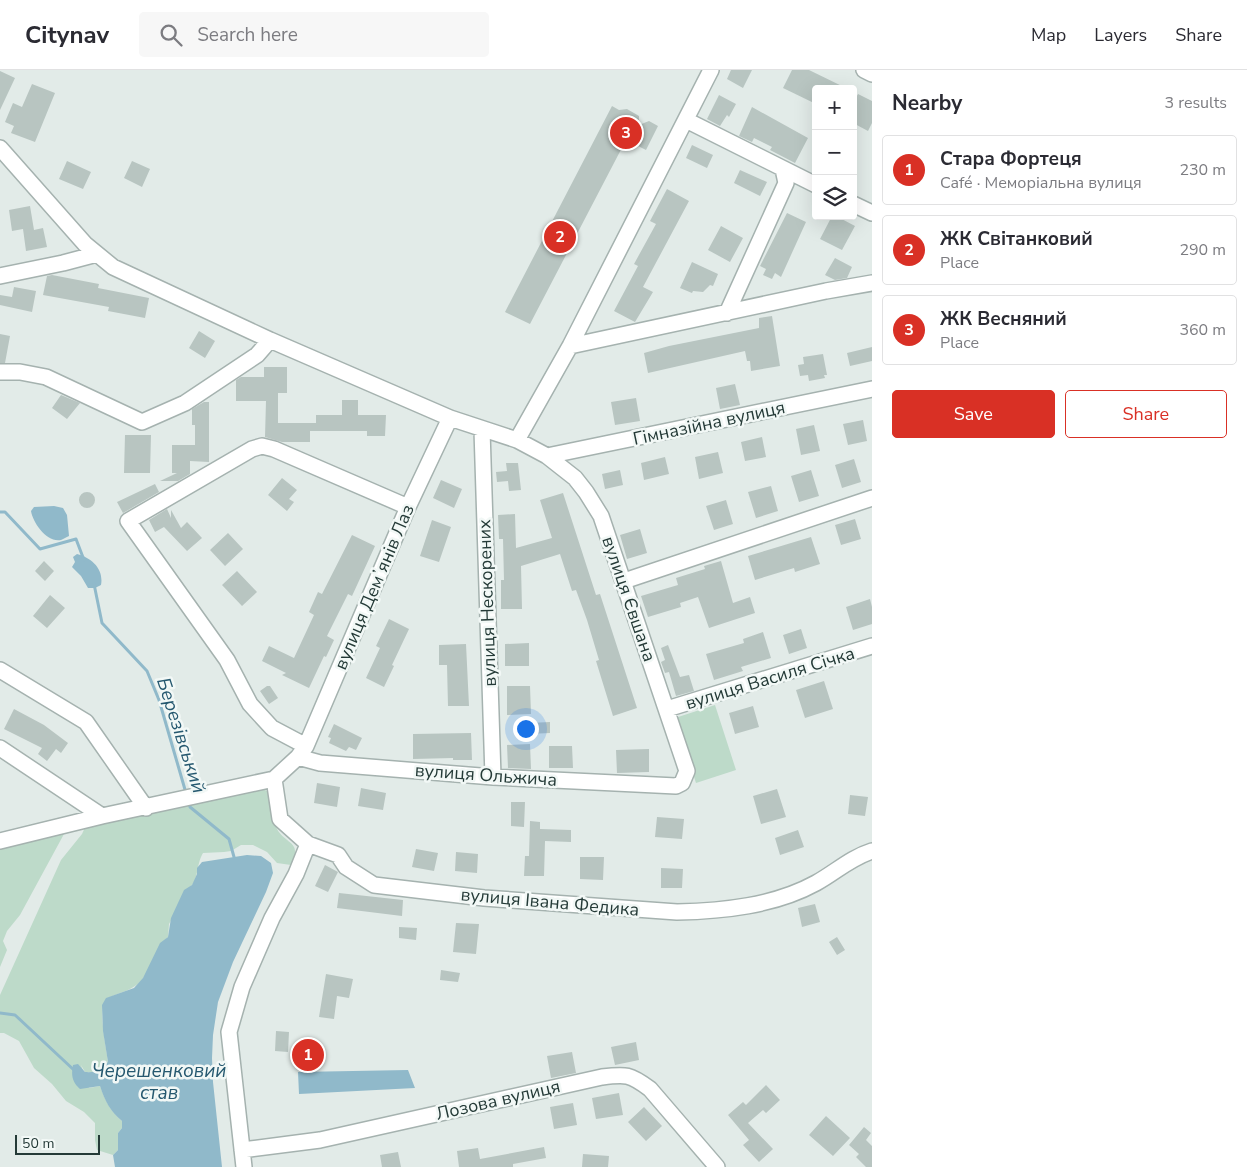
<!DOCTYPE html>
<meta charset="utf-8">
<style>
body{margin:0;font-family:"Nunito Sans",sans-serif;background:#f7f7f7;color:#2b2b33}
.controls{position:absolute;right:15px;top:15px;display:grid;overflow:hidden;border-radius:5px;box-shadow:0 5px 20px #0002}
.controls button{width:45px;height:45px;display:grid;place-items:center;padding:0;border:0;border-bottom:1px solid #e1e1e2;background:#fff;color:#2b2b33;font:25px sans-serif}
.scale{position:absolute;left:15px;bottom:12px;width:85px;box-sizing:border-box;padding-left:5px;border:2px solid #243a37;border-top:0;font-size:14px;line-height:18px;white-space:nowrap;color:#243a37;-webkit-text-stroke:4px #f2f8f6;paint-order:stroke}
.you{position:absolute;left:525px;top:658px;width:18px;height:18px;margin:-12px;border:4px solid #fff;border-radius:50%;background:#1a73e8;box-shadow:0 0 0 8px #1a73e833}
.badge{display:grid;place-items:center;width:32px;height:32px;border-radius:50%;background:#d93025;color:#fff;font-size:16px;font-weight:700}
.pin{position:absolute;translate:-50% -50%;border:2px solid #fff;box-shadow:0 1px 5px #0006}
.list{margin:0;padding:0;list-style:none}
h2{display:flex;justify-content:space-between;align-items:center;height:65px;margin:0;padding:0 20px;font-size:21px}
h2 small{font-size:16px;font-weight:400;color:#7c7c81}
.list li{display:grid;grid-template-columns:32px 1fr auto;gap:15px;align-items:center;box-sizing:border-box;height:70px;margin:0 10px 10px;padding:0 10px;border:1px solid #e1e1e2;border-radius:5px}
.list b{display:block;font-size:19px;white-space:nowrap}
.list p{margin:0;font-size:16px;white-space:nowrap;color:#7c7c81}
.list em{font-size:16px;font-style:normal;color:#7c7c81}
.actions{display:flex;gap:10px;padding:15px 20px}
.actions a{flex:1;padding:11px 0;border:1px solid #d93025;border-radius:5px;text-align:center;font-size:18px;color:#d93025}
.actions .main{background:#d93025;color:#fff}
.icon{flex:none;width:28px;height:28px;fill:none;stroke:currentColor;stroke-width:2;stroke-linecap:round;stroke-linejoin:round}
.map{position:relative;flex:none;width:872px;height:1097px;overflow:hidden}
header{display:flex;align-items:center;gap:30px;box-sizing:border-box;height:70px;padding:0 25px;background:#fff;border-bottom:1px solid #e1e1e2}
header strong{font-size:24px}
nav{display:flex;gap:28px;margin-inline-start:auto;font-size:18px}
.search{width:350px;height:45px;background:#f7f7f7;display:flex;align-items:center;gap:12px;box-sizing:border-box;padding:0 18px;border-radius:5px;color:#7c7c81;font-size:19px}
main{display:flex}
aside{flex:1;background:#fff}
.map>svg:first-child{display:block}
</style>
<header>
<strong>Citynav</strong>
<div class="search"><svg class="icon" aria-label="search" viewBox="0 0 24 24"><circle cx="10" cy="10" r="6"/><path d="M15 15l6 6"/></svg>Search here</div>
<nav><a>Map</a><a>Layers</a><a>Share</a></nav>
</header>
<main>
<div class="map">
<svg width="872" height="1097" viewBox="0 0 872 1097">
<rect width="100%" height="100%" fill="#e2ebe8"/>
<!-- green -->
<path fill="#bddac9" d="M715 635 736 700 696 713 675 648Z
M261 718 271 723C272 732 273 751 277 759 286 775 303 771 291 795L277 793 267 782 253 775H241L231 781 224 782 203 783C196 794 199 811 189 818L169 854 168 867C154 878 153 897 142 910 132 921 120 922 108 928 96 934 107 980 108 992 99 999 98 1003 85 1002L81 995 89 1018 100 1016C105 1030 110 1041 122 1051V1058L118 1063V1080L113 1085 97 1080 95 1070V1053L84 1042 66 1031 52 1014 34 998 19 971 4 963H0V925L61 790 82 764 87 753Z
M62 761 64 764 20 845 7 861 3 871 7 880 0 897V779Z"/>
<!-- water -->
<path fill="#90b9ca" d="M54 436 63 438 67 445 69 466C66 467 64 469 61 470 47 473 33 453 31 441L34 437Z
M77 484C92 488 104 499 101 515L95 518H88L81 506 72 497 75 492 73 487Z
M247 785 261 786 271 793 273 803 266 822 233 892 218 932 213 965 212 988 213 1012 222 1097H115L113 1085 118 1080V1063L122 1058V1051C110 1041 105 1031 100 1016L80 1019C72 1012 71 1005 73 995L78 994 85 1002C98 1003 99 999 108 992L103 961 102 935 106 928 134 918 143 908 160 873 168 867 171 848 184 820 192 815 197 804V798L202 792Z
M408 1000 415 1018 299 1024 298 1002Z"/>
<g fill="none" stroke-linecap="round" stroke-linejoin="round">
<!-- stream -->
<path stroke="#90b9ca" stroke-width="3" d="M0 442H5L40 479 76 469 84 490
M94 514 102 553 147 601 159 630 186 723
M189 731 190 737 229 769 234 787
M0 943 15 945 75 1001"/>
</g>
<!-- building -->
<path fill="#b8c5c1" d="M731 0H752L743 18 727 9Z
M792 0H809L848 19H816V34L783 18Z
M0 1 15 8 0 40Z
M32 14 55 23 35 72 11 63 14 56 5 52 13 33 22 37Z
M858 24 872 31V53L868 61 853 53V33Z
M719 25 736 34 729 47 727 45 720 56 707 49Z
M612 36 619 40 627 39 639 46V55L649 51 658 56 646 80 626 70 530 254 505 242Z
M752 37 808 68 795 93 770 80 772 77 754 68 752 72 739 66Z
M692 75 713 85 707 98 686 88Z
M67 91 91 102 83 119 59 109Z
M132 91 150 99 142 117 124 108Z
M740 100 767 112 760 126 734 113Z
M667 119 689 131 643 217 653 222 635 252 614 241 638 196 634 194 656 154 650 151Z
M30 136 34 160 43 158 47 177 26 181 23 159 12 161 9 140Z
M787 143 806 152 781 207 775 203 772 209 763 205 766 199 760 196Z
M832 146H836L855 156 842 180 820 169Z
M721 156 743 168 730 192 708 180Z
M835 188 852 197 847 208 835 210 825 205Z
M692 192 718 204 713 216 710 215 703 222 693 221 692 223 680 218Z
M52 205 99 214 98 218 149 228 145 248 108 241 109 237 43 225 47 206Z
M14 217 36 221 32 242 0 235V225L12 227Z
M772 246 780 296 751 301 750 291H747L745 281 648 303 644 283 669 276 759 258V248Z
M199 261 215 271 205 288 189 278Z
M0 264 10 266 5 293H0Z
M872 277V291L850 296 847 283Z
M823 284 827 305H824L825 308 809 311 808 305 800 306 798 295 804 294 803 287Z
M264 297H287V323H278V353H316V345H342V330H358V345H386L385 366H367V361H310V372H282L265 367 266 331H236V310L241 307H264Z
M735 314 740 335 720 339 716 318Z
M61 325 80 333 67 349 52 338Z
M636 328 640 351 615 355 611 332Z
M204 332H209V392L190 391V404L178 411H160L177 403H172V375H195V355H192V339Z
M863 350 867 371 848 375 843 354Z
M814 355 820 381 801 385 796 359Z
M125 365H151L150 403H124Z
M762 367 766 387 745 391 741 372Z
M718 382 723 403 699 409 695 387Z
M665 387 669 404 644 410 641 393Z
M854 389 861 412 842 418 835 395Z
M506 393H518L521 420 509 421 508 411 497 412 496 402 507 401Z
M620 400 623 415 605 419 602 404Z
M811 400 819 426 799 432 791 406Z
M282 408 297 420 289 429 294 432 287 441 268 425Z
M441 410 462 419 454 438 433 428Z
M155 414 159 422 123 443 117 432Z
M771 416 778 441 756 448 748 422Z
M79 430a8 8 0 1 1 16 0a8 8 0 1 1-16 0Z
M563 423 596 525 600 524 637 638 613 646 596 591 599 590 587 550 576 520 572 521 560 484 521 496 522 539H501V510H504L503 469H499L498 445 515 444 516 478 552 468 540 430Z
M726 430 733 454 714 460 706 436Z
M167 439 171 448V440L181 458 187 452 202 468 187 481 164 457 155 462 149 450Z
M855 449 861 469 841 475 835 455Z
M432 450 451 457 439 492 420 486Z
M640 459 647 483 627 489 620 465Z
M228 463 243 479 225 496 210 480Z
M352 465 375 476 352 526 348 524 327 566 334 570 326 587 324 586 309 618 282 605 286 603 262 591 269 576 294 588 314 545 309 542 318 522 322 524Z
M811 467 820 494 795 502 794 498 755 510 748 486Z
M44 491 54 501 45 511 35 501Z
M721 491 733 533 750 527 755 543 709 558 698 527 680 533 681 537 648 547 641 526 678 515 676 508 705 499 704 496Z
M237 501 257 522 242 536 222 515Z
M50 525 65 538 47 558 33 546Z
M870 529 872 537V554L853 560 846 537Z
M389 549 409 559 392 595 394 596 384 617 366 608 380 578 376 576Z
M801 559 807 578 789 584 783 565Z
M763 562 771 588 741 597 743 601 714 610 706 584 744 573 743 569Z
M529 573V596H505V574Z
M466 574 469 636H448L447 595H439V575Z
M668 575 680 607 689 605 694 621 676 626 669 602 665 603 661 592 665 590 661 578Z
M824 611 833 639 805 648 796 620Z
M267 616H270L278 628 269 634 260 621Z
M507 616H530L531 644 507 645Z
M753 636 759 657 735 664 729 643Z
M14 639 44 655 68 673 61 683 56 679 47 691 38 684 42 678 4 659Z
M550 652V663L529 664V653Z
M334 654 362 668 356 680 349 677 346 681 329 673 331 668 328 667Z
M471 663 472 690H453V688L413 689V664Z
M530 674 531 699 508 698 507 675Z
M549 676H572L573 698H549Z
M649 679V702L617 703 616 680Z
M317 713 340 717 337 737 314 733Z
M361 718 386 723 383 740 358 736Z
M777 719 786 747 761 754 753 726Z
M850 725 868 727 865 746 848 744Z
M511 732H525L524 757 511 756Z
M657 747 684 749 682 769 655 767Z
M530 751 540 752V759L571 760V772L545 771 544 806H524L525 786H529Z
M798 760 804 777 780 785 775 768Z
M416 779 438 783 434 801 412 797Z
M456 782 478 784 477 803 455 801Z
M580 787H604L603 810 580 809Z
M325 795 338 802 328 822 315 816Z
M661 798 683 799 682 818H661Z
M339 823 403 830 402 846 337 838Z
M815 834 820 852 802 857 798 838Z
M456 853 479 854 476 884 453 882Z
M399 857 417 858 416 870 399 868Z
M837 867 845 880 837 885 829 872Z
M441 900 460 903 458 912 440 910Z
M326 904 353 909 349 928 337 926 334 949 319 947Z
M276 961 289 962 288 982 275 981Z
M636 972 639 990 615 995 611 977Z
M572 982 576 1003 551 1008 547 986Z
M766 1015 780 1030 766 1043 763 1040 748 1053 773 1079 759 1092 743 1075 749 1070 728 1045 743 1032 746 1035Z
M619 1023 623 1045 596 1049 592 1028Z
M573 1033 577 1055 554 1059 550 1037Z
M644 1037 662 1056 646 1071 628 1052Z
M826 1046 850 1068 833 1086 809 1065Z
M864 1057 871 1063 866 1070 872 1076V1097H866L856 1087 859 1084 849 1075Z
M544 1077 546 1088 513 1094V1097H459L457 1081 478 1078 480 1089Z
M398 1082 401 1097H382L380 1085Z
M583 1084 609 1086 608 1097H582Z"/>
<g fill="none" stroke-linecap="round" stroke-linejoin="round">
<defs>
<path id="minor" d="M864 0 872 4
M686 50 816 115
M0 78 85 174 113 197 270 270 450 348 517 370 547 386 575 408 586 422 601 446 687 701 682 713 676 716 493 707 320 693 298 687
M853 134 872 143
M0 206 63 193 97 184
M727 243 786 113 783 99
M570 276 826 221 872 213
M0 302H20L46 307 142 352 185 333 257 285 270 270
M482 360 493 707
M517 370 570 276 711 0
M547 386 872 319
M624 511 872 428
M0 600 86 652 146 738
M667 639 872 576
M306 676 272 658 250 634 227 590 128 451 252 379 262 376 274 379 408 437
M0 678 102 746
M274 709 280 749 308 774 338 785 346 797 374 815 484 828 677 842C723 841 774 836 816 813 836 802 850 788 872 781
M0 771 102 746 274 709 298 687 306 676 408 437 450 348
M242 1080 320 1070 602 1007C626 1004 630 1004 650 1019L717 1097
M244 1097 229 962 242 917 272 848 296 804 308 774"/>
</defs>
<!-- minor casing -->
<use href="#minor" stroke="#a5b2af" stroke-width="18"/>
<!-- minor -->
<use href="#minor" stroke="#fff" stroke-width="15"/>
</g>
<g text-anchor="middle" stroke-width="5" stroke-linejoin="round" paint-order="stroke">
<!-- street labels -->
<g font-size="18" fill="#243a37" stroke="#f2f8f6">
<text transform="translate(709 353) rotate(-12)" y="6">Гімназійна вулиця</text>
<text transform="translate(374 517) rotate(-67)" y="6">вулиця Демʼянів Лаз</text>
<text transform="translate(629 529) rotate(71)" y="6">вулиця Євшана</text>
<text transform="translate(487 533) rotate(-92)" y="6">вулиця Нескорених</text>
<text transform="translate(770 608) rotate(-17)" y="6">вулиця Василя Січка</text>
<text transform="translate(486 705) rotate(4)" y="6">вулиця Ольжича</text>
<text transform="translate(550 832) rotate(5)" y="6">вулиця Івана Федика</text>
<text transform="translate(498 1030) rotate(-13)" y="6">Лозова вулиця</text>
</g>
<!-- water labels -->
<g font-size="19" font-style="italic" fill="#25586f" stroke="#f2f8f6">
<text transform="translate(182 665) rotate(72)" y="7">Березівський</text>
<text x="159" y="1007">Черешенковий<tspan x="159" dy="22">став</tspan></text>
</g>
</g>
</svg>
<div class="controls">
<button>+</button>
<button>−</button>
<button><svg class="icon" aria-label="layers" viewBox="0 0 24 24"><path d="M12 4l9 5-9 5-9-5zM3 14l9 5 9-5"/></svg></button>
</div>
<div class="scale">50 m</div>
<div class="you"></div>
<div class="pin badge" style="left:308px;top:985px">1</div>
<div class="pin badge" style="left:560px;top:167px">2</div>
<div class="pin badge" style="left:626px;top:63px">3</div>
</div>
<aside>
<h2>Nearby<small>3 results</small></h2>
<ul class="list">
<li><span class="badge">1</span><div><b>Стара Фортеця</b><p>Café · Меморіальна вулиця</p></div><em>230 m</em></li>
<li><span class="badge">2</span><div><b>ЖК Світанковий</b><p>Place</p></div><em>290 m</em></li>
<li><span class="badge">3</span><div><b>ЖК Весняний</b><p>Place</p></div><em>360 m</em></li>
</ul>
<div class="actions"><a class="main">Save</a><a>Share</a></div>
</aside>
</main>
